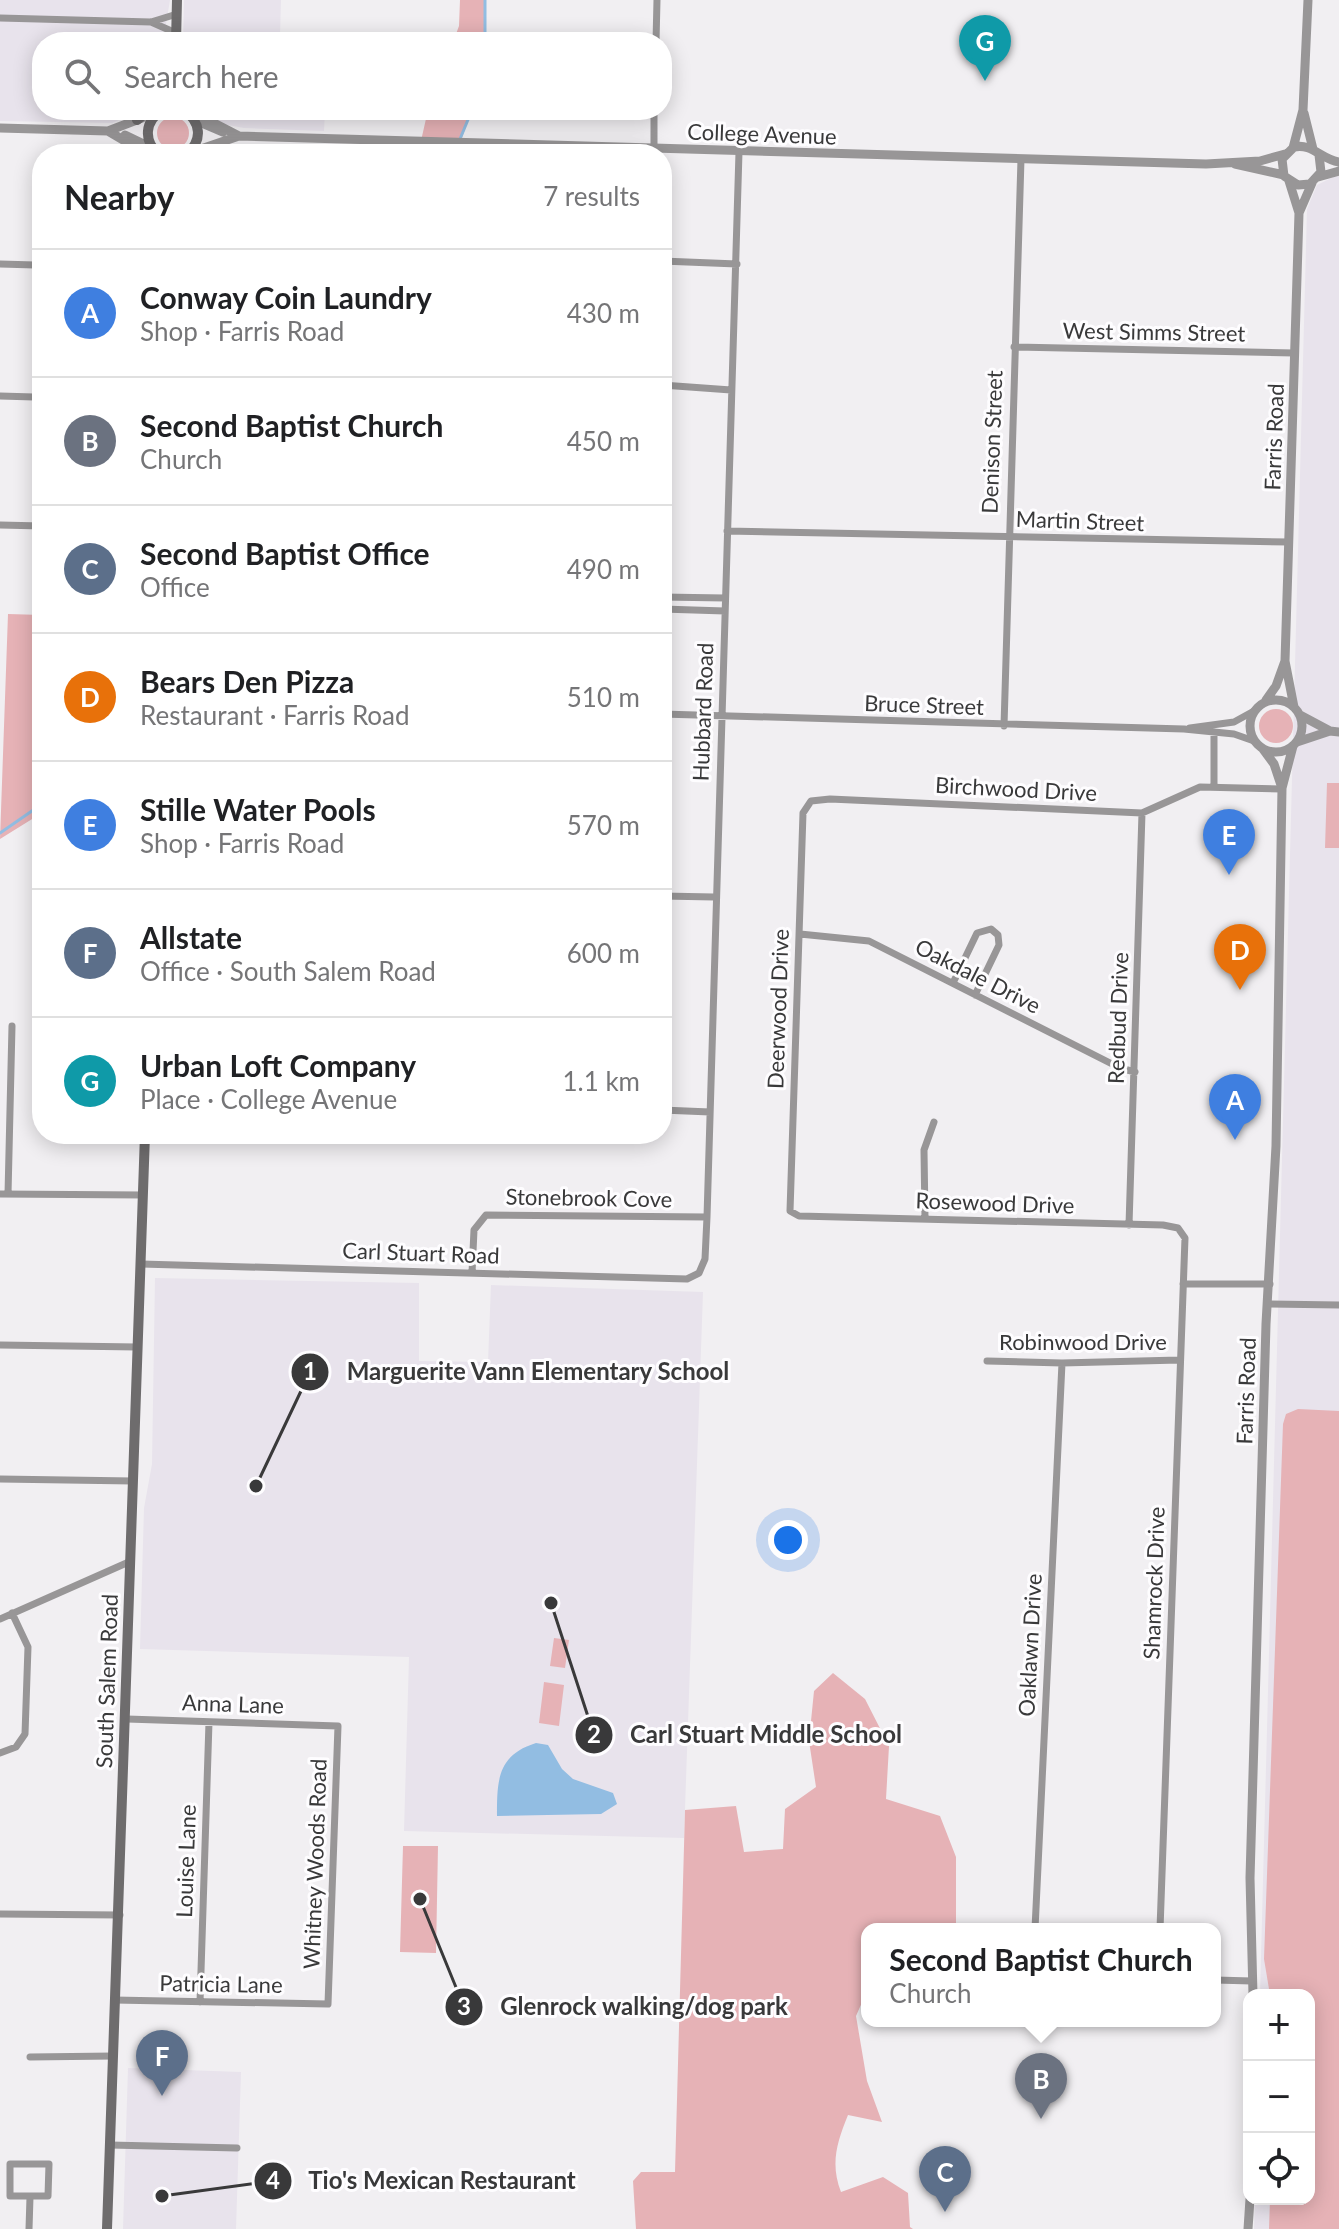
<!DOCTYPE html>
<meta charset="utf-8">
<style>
body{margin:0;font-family:Lato,sans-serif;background:#f6f6f6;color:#202124}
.controls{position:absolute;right:24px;bottom:24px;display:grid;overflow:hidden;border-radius:16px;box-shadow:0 4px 20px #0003}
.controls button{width:72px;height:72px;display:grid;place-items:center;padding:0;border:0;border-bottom:2px solid #e0e0e0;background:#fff;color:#202124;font:40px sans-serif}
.you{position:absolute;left:788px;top:1540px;width:28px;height:28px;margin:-20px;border:6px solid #fff;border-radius:50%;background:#1a73e8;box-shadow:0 0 0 12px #1a73e833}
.badge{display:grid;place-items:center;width:52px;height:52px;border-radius:50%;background:#2c8f43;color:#fff;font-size:26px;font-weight:700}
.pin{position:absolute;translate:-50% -66px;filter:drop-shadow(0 2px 4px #0008)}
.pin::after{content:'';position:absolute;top:42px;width:28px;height:24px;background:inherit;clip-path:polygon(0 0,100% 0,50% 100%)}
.popup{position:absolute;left:861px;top:1923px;width:360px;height:104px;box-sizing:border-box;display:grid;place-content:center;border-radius:16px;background:#fff;filter:drop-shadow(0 2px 6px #0005);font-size:26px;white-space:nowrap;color:#757577}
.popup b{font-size:30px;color:#202124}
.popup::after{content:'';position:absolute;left:50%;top:100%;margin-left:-16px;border:16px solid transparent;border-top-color:#fff}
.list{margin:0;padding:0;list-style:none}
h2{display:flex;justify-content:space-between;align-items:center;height:104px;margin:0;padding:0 32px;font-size:34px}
h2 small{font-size:26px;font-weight:400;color:#757577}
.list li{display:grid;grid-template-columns:52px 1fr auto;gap:24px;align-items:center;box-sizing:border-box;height:128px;padding:0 32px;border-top:2px solid #e0e0e0}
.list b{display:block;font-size:30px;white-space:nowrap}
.list p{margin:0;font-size:26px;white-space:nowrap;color:#757577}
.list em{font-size:26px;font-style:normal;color:#757577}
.icon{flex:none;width:44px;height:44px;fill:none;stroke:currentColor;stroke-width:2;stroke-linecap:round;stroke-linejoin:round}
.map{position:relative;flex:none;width:1339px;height:2229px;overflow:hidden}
.search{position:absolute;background:#fff;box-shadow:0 4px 20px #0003;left:32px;top:32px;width:640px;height:88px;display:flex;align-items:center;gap:20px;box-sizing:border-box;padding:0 28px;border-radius:32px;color:#757577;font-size:30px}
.panel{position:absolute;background:#fff;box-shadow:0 4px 20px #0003;left:32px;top:144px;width:640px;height:1000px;border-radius:32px}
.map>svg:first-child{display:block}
</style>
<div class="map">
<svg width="1339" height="2229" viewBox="0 0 1339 2229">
<rect width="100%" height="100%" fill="#f1eff2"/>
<!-- built -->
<path fill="#e8e3ec" d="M0 0H170L163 42H42V110H144L112 123 0 121Z
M184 0H281L280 36 327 37V42H183Z
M201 110H325L324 131 244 128 217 123Z
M1339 174V2229H1254L1255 2199H1309V1995H1260L1307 209 1317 185Z
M155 1278 419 1283V1361L488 1362 491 1285 703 1292 684 1838 404 1831 409 1657 140 1649 144 1508 152 1464Z
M128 2068 241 2072 236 2229H123Z"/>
<!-- green -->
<path fill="#e6b2b6" d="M460 0H485V42H453L459 26Z
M428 110H472L456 154H418Z
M157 133a16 16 0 1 1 32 0a16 16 0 1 1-32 0Z
M8 614 42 615V843H37V816L0 839Z
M1259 726a17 17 0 1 1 34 0a17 17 0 1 1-34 0Z
M1327 783H1339V848H1325Z
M1298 1409 1339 1411V2229H1269L1270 2199H1309V1995H1270L1264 1959 1283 1424 1286 1414Z
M554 1638 569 1640 565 1668 550 1666Z
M833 1673 865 1699 889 1746 886 1799 940 1816 956 1857V1929H867V1991L856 2016 867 2081 882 2122 848 2115C837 2142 830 2164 841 2192L883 2177 908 2193 910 2227 913 2229H636L633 2181 641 2172H675L685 1810 736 1806 744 1852 783 1849 785 1809 816 1787 809 1741 814 1691Z
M544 1682 564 1685 559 1726 539 1723Z
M403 1846H438L436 1953 400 1952Z"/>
<!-- water -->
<path fill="#92bde2" d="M536 1743 548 1745 562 1769 573 1779 613 1793 617 1804 601 1814 497 1816C497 1781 497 1755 536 1743Z"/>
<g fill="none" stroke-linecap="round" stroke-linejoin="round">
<!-- stream -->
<path stroke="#92bde2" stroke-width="3" d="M485 42V0
M460 139 472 110
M455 154 458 146
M0 833 42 804"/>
<!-- minor -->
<path stroke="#989697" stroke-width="7" d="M0 18 151 22 177 14
M151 22 176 33
M656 42 657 0
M654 147V110
M662 261 737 264
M0 264 35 265
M1014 347 1294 353
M662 385 731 390
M0 396 34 397
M0 525 42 526
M727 531 1289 542
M662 597 725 598
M662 609 725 611
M662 714 1184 729 1234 734 1254 741
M1004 726 1021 159
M1190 728 1234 722 1254 711
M1214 786V734
M662 896 714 897
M800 934 869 941 1120 1068 1135 1072
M953 983 977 933 991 929 998 935 999 945 975 995
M662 1110 710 1112
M0 1194 143 1195
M8 1194 12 1026
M925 1219 924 1150 934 1122
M1129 1225 1142 813
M141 1264 687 1279 699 1273 705 1259 707 1217 739 152
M472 1273 474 1230 486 1215 707 1217
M1183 1284H1270
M1268 1304 1339 1305
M0 1345 137 1347
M987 1361 1062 1363 1179 1360
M0 1479 133 1481
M0 1619 131 1561
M0 1753 16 1747 25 1734 28 1647 12 1613
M0 1914 120 1915
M1035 1929 1062 1363
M1160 1929 1185 1238 1178 1228 1163 1225 799 1216 790 1211 803 813 811 801 830 799 1142 813 1200 787 1282 789
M1215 1980 1252 1981
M114 2000 328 2004 338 1726 127 1719
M200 2002 209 1722
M30 2057 113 2056
M110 2145 237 2148
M10 2164H49L48 2196H10Z
M29 2229 30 2197"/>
<!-- tertiary -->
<path stroke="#989697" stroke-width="9" d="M196 110 210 121 239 136
M1304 113 1313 149
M195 120 223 132
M0 128 108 131 142 118
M108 131 147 154
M125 135 152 148
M1293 148 1303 110 1308 0
M189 153 239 136 1206 164 1260 161 1285 154
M1319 155 1321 172 1310 184 1298 185 1284 176 1282 159 1294 147C1312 143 1321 159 1339 162
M1235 164 1284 175
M1318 177 1339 171
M1289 181 1299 213 1285 661 1294 707
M1299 213 1312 183
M1250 726a26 26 0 1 1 52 0a26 26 0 1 1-52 0Z
M1266 700 1276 686 1285 661
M1300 715 1330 731 1339 732
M1297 742 1330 731
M1263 749 1274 764 1282 788
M1253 1995 1250 1878 1266 1324 1276 1146 1282 788 1293 746
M1248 2229 1250 2199"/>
<!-- secondary -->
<path stroke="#6e6c6d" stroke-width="10" d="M176 42 177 0
M184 110C201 122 203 140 187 154
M137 120 148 110
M158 154C143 140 145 121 162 110
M107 2229 145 1134"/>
</g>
<g text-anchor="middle" stroke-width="6" stroke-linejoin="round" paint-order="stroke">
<!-- street labels -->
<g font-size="22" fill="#39393a" stroke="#fefdff">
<text transform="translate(762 134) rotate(2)" y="8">College Avenue</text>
<text transform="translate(1154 332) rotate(1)" y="8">West Simms Street</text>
<text transform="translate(1274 437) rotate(-88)" y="8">Farris Road</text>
<text transform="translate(992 442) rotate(-88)" y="8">Denison Street</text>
<text transform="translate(1080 521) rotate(2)" y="8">Martin Street</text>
<text transform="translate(924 705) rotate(2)" y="8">Bruce Street</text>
<text transform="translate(703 712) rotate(-88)" y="8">Hubbard Road</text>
<text transform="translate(1016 789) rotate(3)" y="8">Birchwood Drive</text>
<text transform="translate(978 976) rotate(27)" y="8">Oakdale Drive</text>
<text transform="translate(778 1009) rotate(-88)" y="8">Deerwood Drive</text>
<text transform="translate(1118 1018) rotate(-88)" y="8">Redbud Drive</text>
<text transform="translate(589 1198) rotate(1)" y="8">Stonebrook Cove</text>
<text transform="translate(995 1203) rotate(2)" y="8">Rosewood Drive</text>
<text transform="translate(421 1253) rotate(2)" y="8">Carl Stuart Road</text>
<text x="1083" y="1350">Robinwood Drive</text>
<text transform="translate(1246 1391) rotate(-88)" y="8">Farris Road</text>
<text transform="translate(1154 1583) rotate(-88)" y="8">Shamrock Drive</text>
<text transform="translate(1030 1645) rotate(-87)" y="8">Oaklawn Drive</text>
<text transform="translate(107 1681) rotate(-88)" y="8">South Salem Road</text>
<text transform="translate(233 1704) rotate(2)" y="8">Anna Lane</text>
<text transform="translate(186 1861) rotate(-88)" y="8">Louise Lane</text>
<text transform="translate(315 1864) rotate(-88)" y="8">Whitney Woods Road</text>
<text transform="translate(221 1984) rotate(1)" y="8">Patricia Lane</text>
</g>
</g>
<!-- callouts -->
<path fill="none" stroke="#39393a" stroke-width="3" d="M256 1486L310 1372M551 1603L594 1735M420 1899L464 2007M162 2196L273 2181"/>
<g fill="#39393a" stroke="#fefdff" stroke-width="3">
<circle cx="256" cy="1486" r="8"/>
<circle cx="551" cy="1603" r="8"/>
<circle cx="420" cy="1899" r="8"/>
<circle cx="162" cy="2196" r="8"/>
<circle cx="310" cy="1372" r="20"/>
<circle cx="594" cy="1735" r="20"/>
<circle cx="464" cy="2007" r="20"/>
<circle cx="273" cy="2181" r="20"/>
</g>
<g font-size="24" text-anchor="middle" font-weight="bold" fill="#fff">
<text x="310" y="1380">1</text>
<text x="594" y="1743">2</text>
<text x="464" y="2015">3</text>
<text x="273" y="2189">4</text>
</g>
<g font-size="24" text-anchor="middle" font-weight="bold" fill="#39393a" stroke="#fefdff" stroke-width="6" stroke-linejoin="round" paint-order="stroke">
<text x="538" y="1380">Marguerite Vann Elementary School</text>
<text x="766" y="1743">Carl Stuart Middle School</text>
<text x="644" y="2015">Glenrock walking/dog park</text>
<text x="442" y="2189">Tio's Mexican Restaurant</text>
</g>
</svg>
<div class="controls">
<button>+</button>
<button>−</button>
<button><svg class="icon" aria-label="locate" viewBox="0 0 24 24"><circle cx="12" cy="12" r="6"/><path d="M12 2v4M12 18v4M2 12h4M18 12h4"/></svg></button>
</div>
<div class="you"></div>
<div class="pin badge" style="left:1235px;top:1140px;background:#3f7fe0">A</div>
<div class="pin badge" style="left:1041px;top:2119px;background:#6b7280">B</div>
<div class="popup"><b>Second Baptist Church</b>Church</div>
<div class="pin badge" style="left:945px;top:2212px;background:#5c6f8a">C</div>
<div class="pin badge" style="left:1240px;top:990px;background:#e8710a">D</div>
<div class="pin badge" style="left:1229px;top:875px;background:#3f7fe0">E</div>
<div class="pin badge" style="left:162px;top:2096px;background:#5c6f8a">F</div>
<div class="pin badge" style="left:985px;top:81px;background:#0f9aa8">G</div>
<div class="search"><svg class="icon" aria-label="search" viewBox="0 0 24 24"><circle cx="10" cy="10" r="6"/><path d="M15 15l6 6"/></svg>Search here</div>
<section class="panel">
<h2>Nearby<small>7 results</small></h2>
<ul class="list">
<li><span class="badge" style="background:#3f7fe0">A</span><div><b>Conway Coin Laundry</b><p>Shop · Farris Road</p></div><em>430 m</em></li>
<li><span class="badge" style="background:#6b7280">B</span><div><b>Second Baptist Church</b><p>Church</p></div><em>450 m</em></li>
<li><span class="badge" style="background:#5c6f8a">C</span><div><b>Second Baptist Office</b><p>Office</p></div><em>490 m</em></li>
<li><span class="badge" style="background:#e8710a">D</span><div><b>Bears Den Pizza</b><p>Restaurant · Farris Road</p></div><em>510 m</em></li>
<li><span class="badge" style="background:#3f7fe0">E</span><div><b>Stille Water Pools</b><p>Shop · Farris Road</p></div><em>570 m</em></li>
<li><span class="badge" style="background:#5c6f8a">F</span><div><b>Allstate</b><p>Office · South Salem Road</p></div><em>600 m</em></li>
<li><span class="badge" style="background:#0f9aa8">G</span><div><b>Urban Loft Company</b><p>Place · College Avenue</p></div><em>1.1 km</em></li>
</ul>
</section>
</div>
